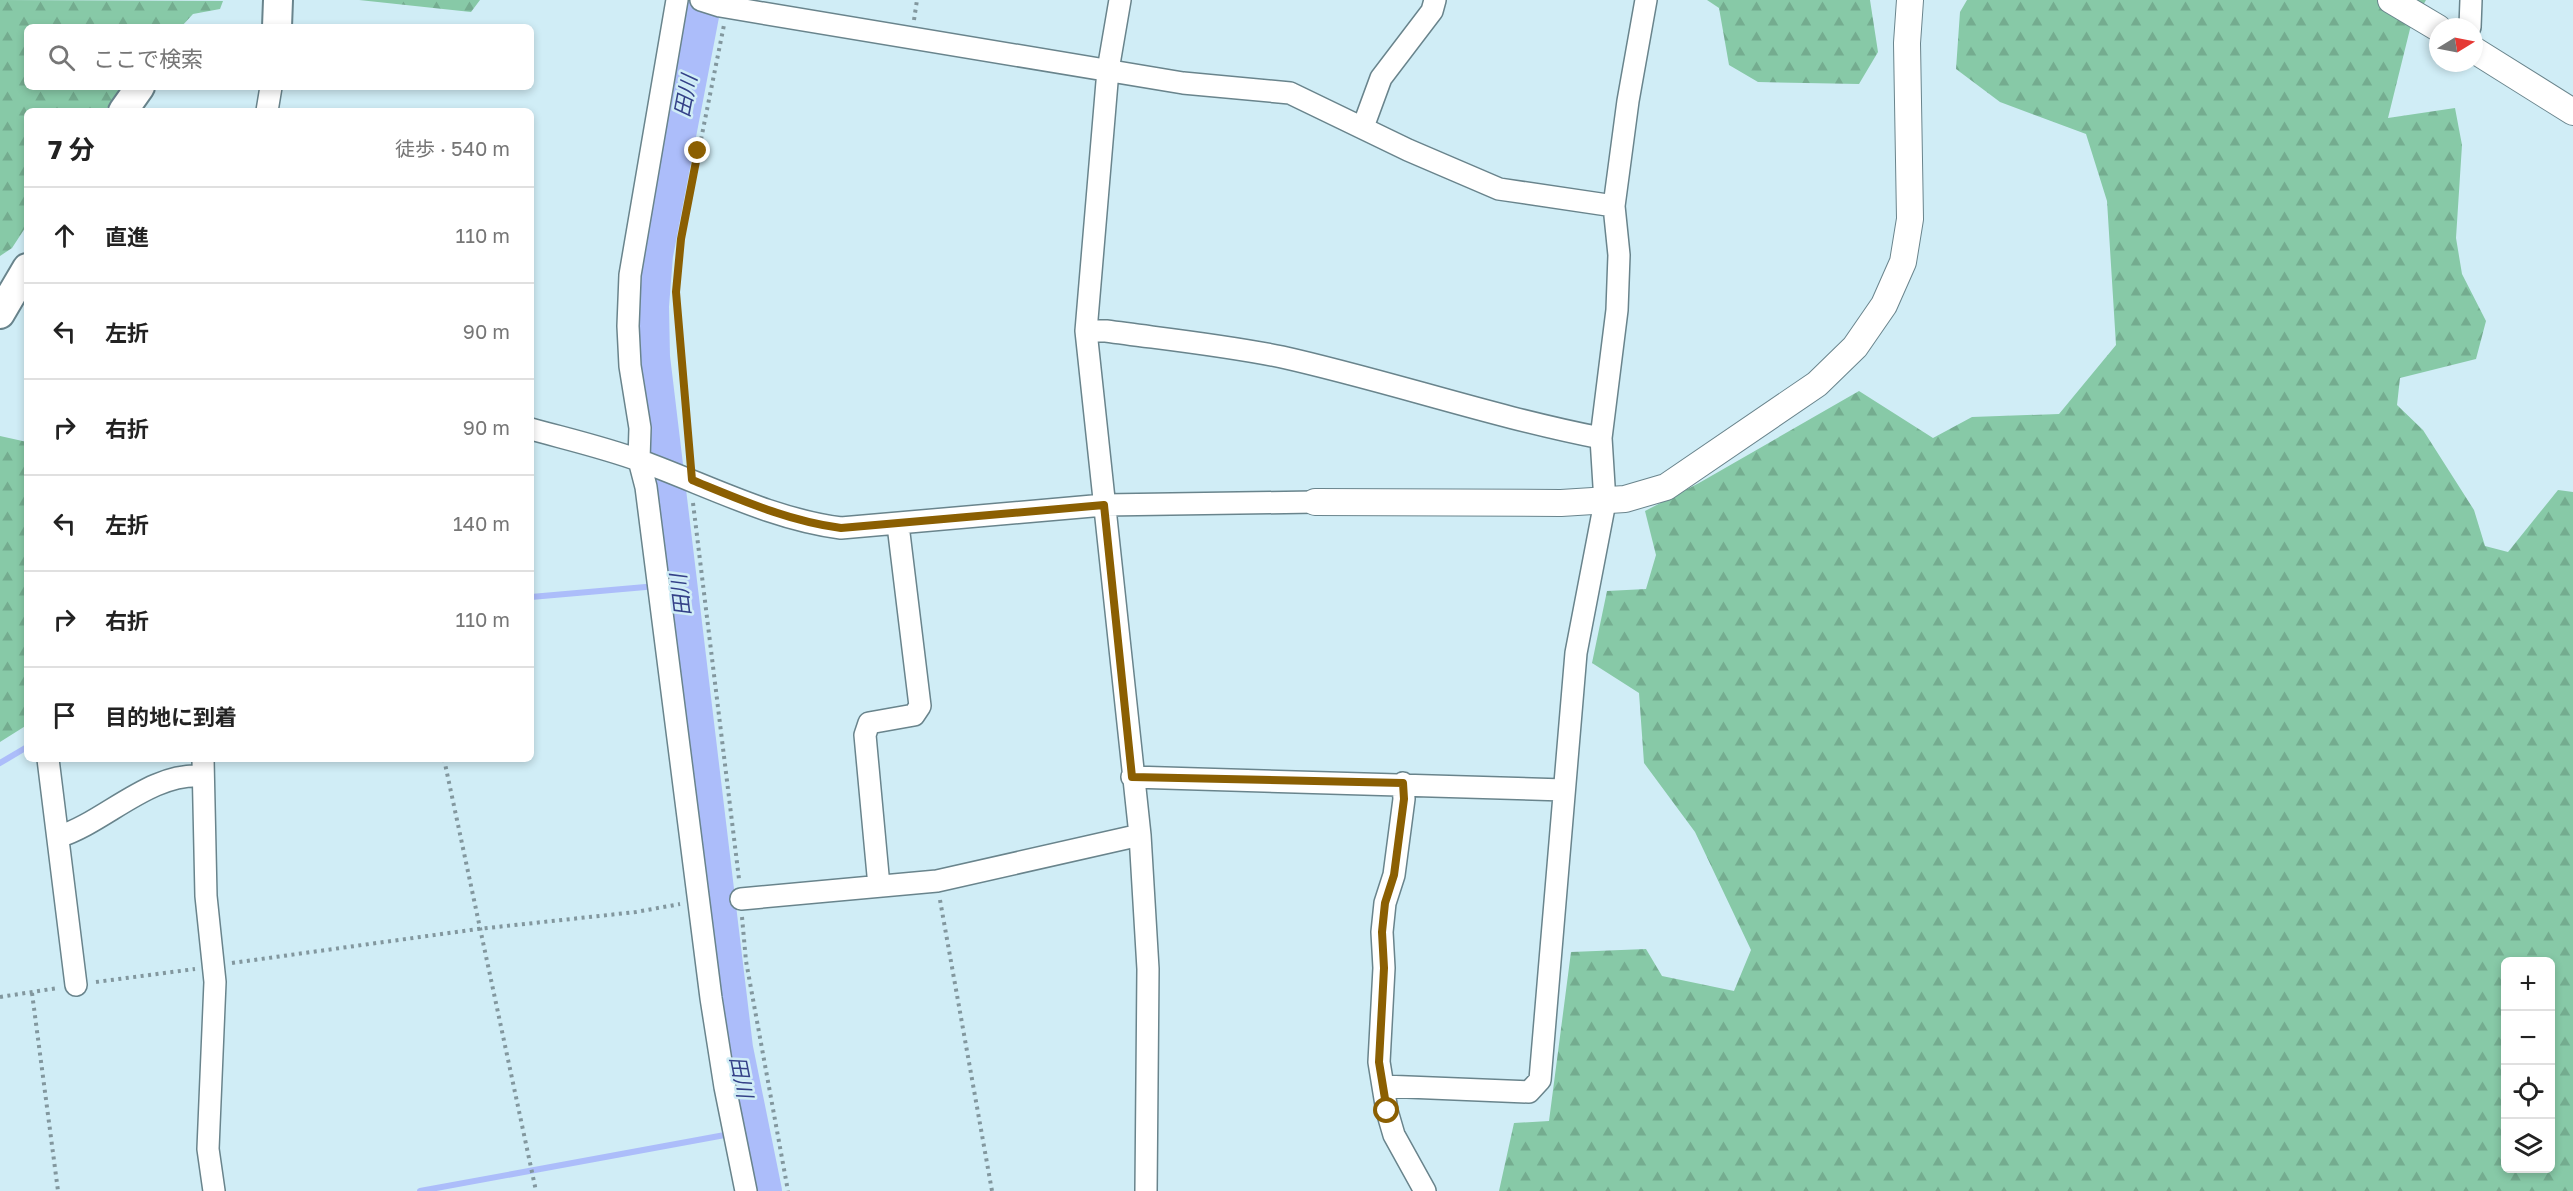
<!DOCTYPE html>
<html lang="ja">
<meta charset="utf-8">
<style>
body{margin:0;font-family:"Golos Text","Noto Sans JP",sans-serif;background:#f6f6f6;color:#222}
.controls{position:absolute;right:18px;bottom:18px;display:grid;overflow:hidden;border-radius:9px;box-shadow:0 3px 9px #0003}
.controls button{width:54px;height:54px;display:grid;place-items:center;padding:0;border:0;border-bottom:2px solid #e0e0e0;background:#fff;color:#222;font:30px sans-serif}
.compass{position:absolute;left:2429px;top:18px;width:54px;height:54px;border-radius:50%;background:#fff;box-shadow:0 3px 9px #0003;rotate:80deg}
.stop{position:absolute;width:18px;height:18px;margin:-14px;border:4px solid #8b5f02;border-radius:50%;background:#fff}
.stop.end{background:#8b5f02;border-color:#fff;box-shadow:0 2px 6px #0008}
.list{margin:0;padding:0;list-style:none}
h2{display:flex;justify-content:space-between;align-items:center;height:78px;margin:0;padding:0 24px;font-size:26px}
h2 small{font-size:20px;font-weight:400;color:#767676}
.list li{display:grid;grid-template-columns:39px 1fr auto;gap:18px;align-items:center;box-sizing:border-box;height:96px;padding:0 24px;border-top:2px solid #e0e0e0}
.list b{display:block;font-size:22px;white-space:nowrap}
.list em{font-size:20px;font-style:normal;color:#767676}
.icon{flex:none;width:33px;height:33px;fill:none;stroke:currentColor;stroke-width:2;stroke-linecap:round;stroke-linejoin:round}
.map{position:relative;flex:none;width:2573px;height:1191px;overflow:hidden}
.search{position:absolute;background:#fff;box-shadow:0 3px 9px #0003;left:24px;top:24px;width:510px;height:66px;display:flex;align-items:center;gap:15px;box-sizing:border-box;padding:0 21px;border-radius:9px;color:#767676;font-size:22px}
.panel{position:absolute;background:#fff;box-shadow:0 3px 9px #0003;left:24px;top:108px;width:510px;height:654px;border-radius:9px}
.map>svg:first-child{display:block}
</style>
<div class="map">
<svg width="2573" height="1191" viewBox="0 0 2573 1191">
<defs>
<pattern id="forest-firs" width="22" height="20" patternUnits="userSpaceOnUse" patternTransform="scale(1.5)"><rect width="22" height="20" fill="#87c9a7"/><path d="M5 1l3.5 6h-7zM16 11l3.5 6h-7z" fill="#74ac8f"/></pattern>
</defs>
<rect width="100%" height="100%" fill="#d0edf6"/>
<!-- forest -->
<path fill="url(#forest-firs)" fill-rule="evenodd" d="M0 0 223 1 220 9 193 14 181 27H27V87H128L104 111H27V225L12 248 0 256Z
M359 0H480L471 12Z
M1707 0H1870L1878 52 1859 84 1758 82 1729 65 1719 8Z
M1967 0H2426L2410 29 2388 118 2455 108 2462 145 2456 238 2462 274 2486 321 2476 359 2400 378 2397 405 2423 430 2474 510 2485 546 2508 552 2558 490 2573 492V1191H1499L1514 1123 1549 1121 1571 952 1646 949 1662 976 1734 991 1751 950 1695 832 1644 763 1639 693 1592 663 1607 591 1646 589 1656 555 1645 511 1699 483 1859 391 1933 438 1972 417 2059 414 2116 345 2107 201 2086 134 2000 102 1956 69 1960 12ZM2506 962H2550V1168H2506Z
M0 436 27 442V725L0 742Z"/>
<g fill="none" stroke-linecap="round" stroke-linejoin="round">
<!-- stream -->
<path stroke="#acbdfa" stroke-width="6" d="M531 597 680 584
M0 763 27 747
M420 1191 752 1130"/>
<!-- river -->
<path stroke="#acbdfa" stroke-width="36" d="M704 0 655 255 651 306 652 357 735 1048 764 1191"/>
<defs>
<path id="minor" d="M677 0 630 275 628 326 630 366 640 428 639 460 646 487 711 998 725 1087 746 1191
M701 0 720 6 1183 83 1290 93 1408 150 1499 189 1614 206
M1120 0 1108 70 1086 331 1140 835 1148 969 1146 1191
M2470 27 2471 0
M267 111 271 87
M1363 127 1381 78 1432 11 1435 0
M1086 331H1106C1164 339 1224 345 1282 357 1389 381 1493 417 1601 438
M531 429C567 439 606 448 641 461 707 485 771 519 841 528L1104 505 1315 502
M48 759 76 985
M203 759 206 896 215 982 208 1149 214 1191
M1132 777 1564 790
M1403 783 1404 799 1394 875 1385 903 1382 932 1384 968 1379 1062 1387 1111 1394 1135 1425 1191
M58 837C106 822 149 772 203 776
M879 886 865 735 869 723 914 715 920 706 898 525
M741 899 937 881 1140 835
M1383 1086 1529 1092 1540 1080 1576 653 1605 502 1601 438 1617 310 1619 255 1614 206 1628 101 1646 0"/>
<path id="tertiary" d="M2391 0 2438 28
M2474 50 2573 112
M1315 502 1561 503 1625 499 1666 487 1817 384 1855 347 1884 305 1903 262 1910 219 1907 43 1910 0"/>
<path id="secondary" d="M277 27 278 0
M123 111 140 87
M0 314 27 268"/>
</defs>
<!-- minor casing -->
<use href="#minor" stroke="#69848c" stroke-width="24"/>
<!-- tertiary casing -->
<use href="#tertiary" stroke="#69848c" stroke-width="28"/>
<!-- secondary casing -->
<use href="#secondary" stroke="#69848c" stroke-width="32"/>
<!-- path -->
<path stroke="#82979e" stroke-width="4" stroke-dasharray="3 4.5" stroke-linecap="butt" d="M914 20 917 0
M691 459 676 292 681 239 724 25
M693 503 739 879
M444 759 536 1191
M940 900 992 1191
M742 917 746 961 788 1191
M232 963 478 929 636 912 680 904
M96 982 195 969
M32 993 58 1191
M0 997 58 988"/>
<!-- minor -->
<use href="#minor" stroke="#fff" stroke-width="21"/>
<!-- tertiary -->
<use href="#tertiary" stroke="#fff" stroke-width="26"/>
<!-- secondary -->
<use href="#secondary" stroke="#fff" stroke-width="28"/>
</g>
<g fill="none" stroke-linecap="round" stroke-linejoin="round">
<!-- route -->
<path stroke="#8b5f02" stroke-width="8" d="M698 151 681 239 676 292 692 480C741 500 788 521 841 528L1104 505 1132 777 1403 783 1404 799 1394 875 1385 903 1382 932 1384 968 1379 1062 1387 1111"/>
</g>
<g text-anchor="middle" stroke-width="5" stroke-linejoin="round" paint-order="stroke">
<!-- water labels -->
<g font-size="21" font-style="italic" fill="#344188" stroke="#d0edf6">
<text transform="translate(686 96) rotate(-79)" y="7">田川</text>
<text transform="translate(681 595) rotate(-97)" y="7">田川</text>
<text transform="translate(741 1077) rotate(79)" y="7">田川</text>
</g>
</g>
</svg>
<div class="controls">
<button>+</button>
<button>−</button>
<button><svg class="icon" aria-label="locate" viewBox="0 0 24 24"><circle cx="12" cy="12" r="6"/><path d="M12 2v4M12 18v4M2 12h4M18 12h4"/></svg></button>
<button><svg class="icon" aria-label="layers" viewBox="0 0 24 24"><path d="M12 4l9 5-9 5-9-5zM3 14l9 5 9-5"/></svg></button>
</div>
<svg class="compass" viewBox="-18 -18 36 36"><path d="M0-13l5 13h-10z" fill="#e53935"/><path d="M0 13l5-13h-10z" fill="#767676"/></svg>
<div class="stop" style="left:1387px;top:1111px"></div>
<div class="stop end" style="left:698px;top:151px"></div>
<div class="search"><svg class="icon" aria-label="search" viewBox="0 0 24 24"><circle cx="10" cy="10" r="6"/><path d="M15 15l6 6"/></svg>ここで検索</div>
<section class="panel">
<h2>7 分<small>徒歩 · 540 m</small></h2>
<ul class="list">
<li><svg class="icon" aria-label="ahead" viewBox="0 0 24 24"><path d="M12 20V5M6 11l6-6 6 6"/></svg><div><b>直進</b></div><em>110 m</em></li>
<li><svg class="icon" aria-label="left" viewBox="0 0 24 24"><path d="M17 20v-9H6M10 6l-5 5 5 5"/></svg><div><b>左折</b></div><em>90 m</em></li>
<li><svg class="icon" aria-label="right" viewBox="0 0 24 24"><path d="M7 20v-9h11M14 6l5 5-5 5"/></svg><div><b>右折</b></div><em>90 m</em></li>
<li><svg class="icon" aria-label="left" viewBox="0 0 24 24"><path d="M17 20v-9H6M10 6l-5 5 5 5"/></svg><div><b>左折</b></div><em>140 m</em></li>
<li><svg class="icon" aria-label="right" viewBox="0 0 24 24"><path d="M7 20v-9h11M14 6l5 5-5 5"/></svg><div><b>右折</b></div><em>110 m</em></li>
<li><svg class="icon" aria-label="arrive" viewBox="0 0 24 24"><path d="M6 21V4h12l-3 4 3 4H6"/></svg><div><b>目的地に到着</b></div></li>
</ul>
</section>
</div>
